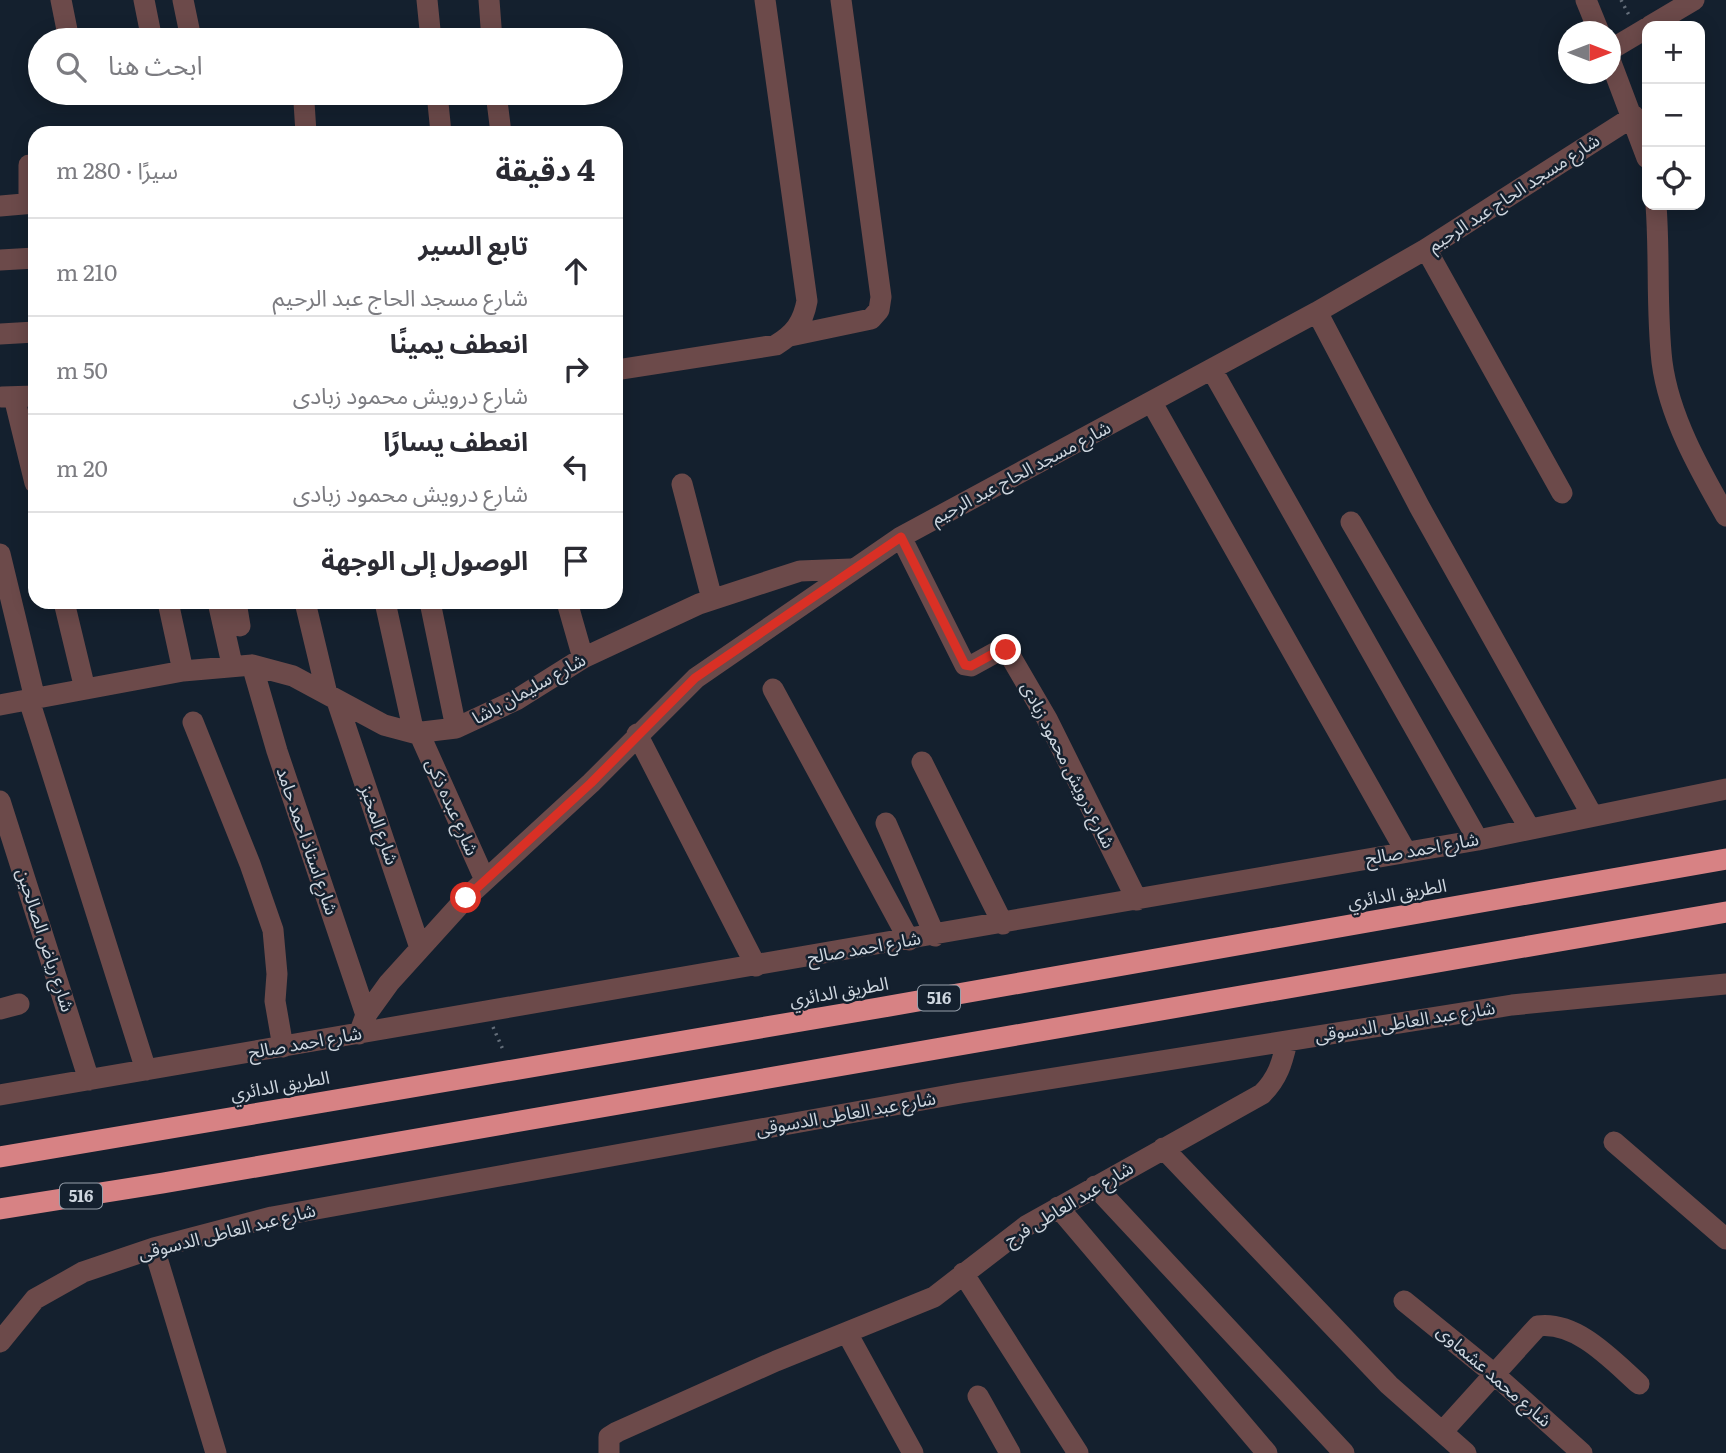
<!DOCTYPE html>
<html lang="ar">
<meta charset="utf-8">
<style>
body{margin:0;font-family:Literata,"Noto Sans Arabic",serif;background:#f7f7f7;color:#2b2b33;direction:rtl}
.controls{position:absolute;right:21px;top:21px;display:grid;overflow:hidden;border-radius:14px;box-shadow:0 4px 18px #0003}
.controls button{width:63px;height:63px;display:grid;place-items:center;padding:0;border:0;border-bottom:2px solid #e1e1e2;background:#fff;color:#2b2b33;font:35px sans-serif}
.compass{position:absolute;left:1558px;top:21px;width:63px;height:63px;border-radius:50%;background:#fff;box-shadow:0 4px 18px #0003;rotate:90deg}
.stop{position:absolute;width:21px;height:21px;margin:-16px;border:5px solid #d93025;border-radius:50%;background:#fff}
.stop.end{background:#d93025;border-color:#fff;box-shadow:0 2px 7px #0008}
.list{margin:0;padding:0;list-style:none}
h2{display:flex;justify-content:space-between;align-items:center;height:91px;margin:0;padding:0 28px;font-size:30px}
h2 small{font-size:23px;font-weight:400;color:#7c7c81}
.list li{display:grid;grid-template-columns:46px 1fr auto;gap:21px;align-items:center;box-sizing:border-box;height:98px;padding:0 28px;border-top:2px solid #e1e1e2}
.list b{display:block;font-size:26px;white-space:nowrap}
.list p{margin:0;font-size:23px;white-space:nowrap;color:#7c7c81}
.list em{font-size:23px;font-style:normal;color:#7c7c81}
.icon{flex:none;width:38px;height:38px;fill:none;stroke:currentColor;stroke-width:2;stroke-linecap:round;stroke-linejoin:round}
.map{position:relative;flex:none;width:1726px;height:1453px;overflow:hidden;direction:ltr}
.search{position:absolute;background:#fff;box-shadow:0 4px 18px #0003;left:28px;top:28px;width:595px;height:77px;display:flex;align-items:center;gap:18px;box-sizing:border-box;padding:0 24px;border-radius:38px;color:#7c7c81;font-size:26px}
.panel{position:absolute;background:#fff;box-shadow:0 4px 18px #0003;left:28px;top:126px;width:595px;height:483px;border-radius:21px;direction:rtl}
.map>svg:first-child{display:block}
</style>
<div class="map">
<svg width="1726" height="1453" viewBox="0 0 1726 1453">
<rect width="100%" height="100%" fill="#14202e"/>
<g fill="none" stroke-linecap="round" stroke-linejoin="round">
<!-- path -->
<path stroke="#646e7a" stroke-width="3.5" stroke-dasharray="2 5" stroke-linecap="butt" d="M1621 0 1630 17
M493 1027 504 1052"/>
<!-- minor -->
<path stroke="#6c4a4a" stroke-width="21" d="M61 0 69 40
M144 0 152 40
M183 0 189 29
M427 0 431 40
M489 0 492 40
M1586 0 1599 32
M1650 26 1694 0
M1610 50 1647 28
M1610 60 1647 158
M437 93 441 133
M496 93 501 133
M304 102 306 133
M29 165V203
M1656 205C1660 257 1656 310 1662 362 1669 416 1699 469 1726 516
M0 206 35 203
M1426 249 1562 493
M0 260 35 258
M1317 312 1419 506 1592 815
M0 334 35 332
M790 336 871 319 879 310 881 297 841 0
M616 370 776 345C794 334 803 323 807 301L765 0
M1212 370 1478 840
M2 397 35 396
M14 397 35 483
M1152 403 1406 852
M682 484 712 599
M1351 522 1530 829
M901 537 965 665 971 666 1000 650 1008 652 1047 719 1137 900
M0 554 35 699
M64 602 85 689
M168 602 183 671
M218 602 232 664
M236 602 240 626
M305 602 327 694
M385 602 414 733
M430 602 456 728
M567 602 583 658
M252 665 277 751 366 1015
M773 689 909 940
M29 700 146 1070
M337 701 420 948
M0 705 183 671 252 665 293 676 384 725 414 733 456 728 516 700 583 658 699 604 800 571 851 569
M193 722 250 864 273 930 277 974 275 1001 283 1047
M419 733 485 880
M637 734 756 966
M922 762 1003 924
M0 801 89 1080
M886 823 935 936
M0 1009 19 1004
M359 1034 366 1015 389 983 466 898 591 783 696 678 901 537 1317 312 1426 249 1634 116
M0 1095 1478 840 1726 789
M1614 1142 1726 1239
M1163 1148 1389 1385 1466 1453
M1095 1186 1344 1453
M1058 1207 1267 1453
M154 1248 216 1453
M963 1273 1078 1453
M1404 1301 1494 1374 1582 1453
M847 1333 913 1453
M0 1342 35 1299 83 1272 154 1248 272 1217 961 1093 1512 1005 1726 984
M978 1396 1010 1453
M1443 1431 1538 1326C1577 1321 1612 1360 1639 1384
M609 1453V1437L617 1432 776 1361 934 1297 1026 1226 1262 1094C1278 1078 1282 1063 1287 1042"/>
<!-- highway -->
<path stroke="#d78284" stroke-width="21" d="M0 1157 878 1008 1726 859
M0 1209 163 1183 1726 912"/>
</g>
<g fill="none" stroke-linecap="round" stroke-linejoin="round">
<!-- route -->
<path stroke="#d93025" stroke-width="9" d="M466 898 591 783 695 678 901 537 965 665 971 666 1000 650H1006"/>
</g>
<g text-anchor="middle" stroke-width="5" stroke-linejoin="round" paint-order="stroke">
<!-- shield labels -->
<g fill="#14202e" stroke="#969faa" stroke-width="2">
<rect x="918" y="985.5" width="42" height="25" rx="5"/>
<rect x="60" y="1183.5" width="42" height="25" rx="5"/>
</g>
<g font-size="16" font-weight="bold" fill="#ced6df">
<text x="939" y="1004">516</text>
<text x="81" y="1202">516</text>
</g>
<!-- street labels -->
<g font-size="18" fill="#ced6df" stroke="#14202e">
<text transform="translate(1514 193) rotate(-33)" y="6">شارع مسجد الحاج عبد الرحيم</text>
<text transform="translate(1021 473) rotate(-28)" y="6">شارع مسجد الحاج عبد الرحيم</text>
<text transform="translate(529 689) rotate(-29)" y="6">شارع سليمان باشا</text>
<text transform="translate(1068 765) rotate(63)" y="6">شارع درويش محمود زبادى</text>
<text transform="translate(452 807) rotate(66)" y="6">شارع عبده ذكى</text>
<text transform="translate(379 825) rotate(71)" y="6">شارع المخبز</text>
<text transform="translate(307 841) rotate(71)" y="6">شارع استاذ احمد حامد</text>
<text transform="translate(1422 849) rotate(-10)" y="6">شارع احمد صالح</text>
<text transform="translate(1397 894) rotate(-10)" y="6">الطريق الدائري</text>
<text transform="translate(45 940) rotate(72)" y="6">شارع رياض الصالحين</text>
<text transform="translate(864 948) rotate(-10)" y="6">شارع احمد صالح</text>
<text transform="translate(839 992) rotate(-10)" y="6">الطريق الدائري</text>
<text transform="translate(1405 1022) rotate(-9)" y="6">شارع عبد العاطى الدسوقى</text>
<text transform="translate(305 1043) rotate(-10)" y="6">شارع احمد صالح</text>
<text transform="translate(280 1086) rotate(-10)" y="6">الطريق الدائري</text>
<text transform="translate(846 1114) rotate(-10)" y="6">شارع عبد العاطى الدسوقى</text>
<text transform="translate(1069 1204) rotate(-31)" y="6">شارع عبد العاطى فرج</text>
<text transform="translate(227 1232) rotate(-14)" y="6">شارع عبد العاطى الدسوقى</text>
<text transform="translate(1494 1376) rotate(41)" y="6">شارع محمد عشماوى</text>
</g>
</g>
</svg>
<div class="controls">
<button>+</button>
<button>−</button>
<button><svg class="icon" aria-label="locate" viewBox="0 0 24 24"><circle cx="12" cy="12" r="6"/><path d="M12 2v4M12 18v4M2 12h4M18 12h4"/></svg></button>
</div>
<svg class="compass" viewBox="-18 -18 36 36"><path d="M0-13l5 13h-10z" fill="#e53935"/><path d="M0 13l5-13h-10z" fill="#7c7c81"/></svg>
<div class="stop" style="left:466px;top:898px"></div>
<div class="stop end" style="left:1006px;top:650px"></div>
<div class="search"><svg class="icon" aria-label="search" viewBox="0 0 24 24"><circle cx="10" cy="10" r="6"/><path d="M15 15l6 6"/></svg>ابحث هنا</div>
<section class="panel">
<h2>4 دقيقة<small>سيرًا · 280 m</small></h2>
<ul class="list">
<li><svg class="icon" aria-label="ahead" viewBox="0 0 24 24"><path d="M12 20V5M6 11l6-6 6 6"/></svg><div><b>تابع السير</b><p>شارع مسجد الحاج عبد الرحيم</p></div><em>210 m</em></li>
<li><svg class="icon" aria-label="right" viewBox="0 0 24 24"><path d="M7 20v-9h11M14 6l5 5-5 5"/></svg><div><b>انعطف يمينًا</b><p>شارع درويش محمود زبادى</p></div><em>50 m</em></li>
<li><svg class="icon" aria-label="left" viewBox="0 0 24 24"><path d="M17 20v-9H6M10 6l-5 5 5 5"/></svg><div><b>انعطف يسارًا</b><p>شارع درويش محمود زبادى</p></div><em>20 m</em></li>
<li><svg class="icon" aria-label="arrive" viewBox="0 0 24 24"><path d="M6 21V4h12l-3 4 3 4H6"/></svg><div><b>الوصول إلى الوجهة</b></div></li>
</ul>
</section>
</div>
